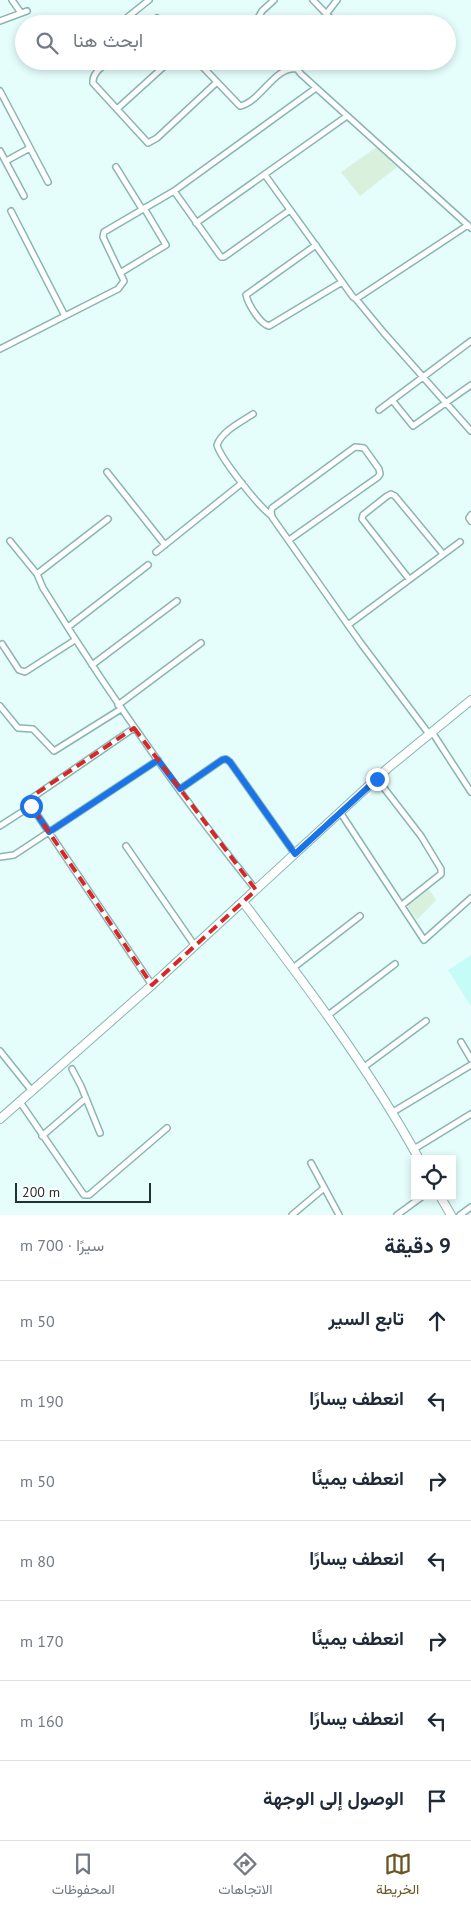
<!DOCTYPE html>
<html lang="ar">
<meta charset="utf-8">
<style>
body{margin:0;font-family:"PT Sans",Vazirmatn,sans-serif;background:#f6f6f7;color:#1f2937;direction:rtl}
.controls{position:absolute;right:15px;bottom:15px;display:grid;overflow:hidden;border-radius:0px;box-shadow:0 2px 8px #0003}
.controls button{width:45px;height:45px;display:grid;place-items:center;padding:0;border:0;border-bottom:1px solid #e0e1e3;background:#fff;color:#1f2937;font:25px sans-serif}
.scale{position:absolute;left:15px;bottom:12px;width:136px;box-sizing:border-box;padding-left:5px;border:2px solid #213231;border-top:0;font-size:14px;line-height:18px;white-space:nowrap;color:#213231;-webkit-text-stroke:4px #fff;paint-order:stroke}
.stop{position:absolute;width:15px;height:15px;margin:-11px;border:4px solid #1a73e8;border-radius:50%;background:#fff}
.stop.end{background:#1a73e8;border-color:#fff;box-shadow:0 1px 5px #0008}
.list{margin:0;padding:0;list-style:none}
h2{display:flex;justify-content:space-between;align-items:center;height:65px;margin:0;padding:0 20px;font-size:21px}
h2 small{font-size:16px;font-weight:400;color:#747a83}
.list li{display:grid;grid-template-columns:32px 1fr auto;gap:15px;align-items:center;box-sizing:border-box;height:80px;padding:0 20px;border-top:1px solid #e0e1e3}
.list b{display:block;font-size:19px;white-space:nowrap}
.list em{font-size:16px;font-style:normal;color:#747a83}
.icon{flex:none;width:28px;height:28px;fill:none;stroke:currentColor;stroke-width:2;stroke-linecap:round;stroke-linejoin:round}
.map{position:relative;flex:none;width:471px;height:1215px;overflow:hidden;direction:ltr}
.search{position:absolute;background:#fff;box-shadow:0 2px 8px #0003;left:15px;right:15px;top:15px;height:55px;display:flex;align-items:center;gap:12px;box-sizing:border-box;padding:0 18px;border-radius:28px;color:#747a83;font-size:19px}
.sheet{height:625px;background:#fff}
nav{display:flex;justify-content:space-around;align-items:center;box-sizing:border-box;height:70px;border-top:1px solid #e0e1e3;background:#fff;font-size:14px;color:#747a83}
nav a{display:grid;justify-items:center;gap:2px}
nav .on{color:#685624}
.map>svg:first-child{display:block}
</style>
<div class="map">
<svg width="471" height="1215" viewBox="0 0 471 1215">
<rect width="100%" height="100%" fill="#e5fefc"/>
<!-- built -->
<path fill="#c6fcf8" d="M471 955V1006L448 970Z"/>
<!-- green -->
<path fill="#d9f0dd" d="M377 147 397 167 360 196 341 172Z
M428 888 436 900 417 920 407 906Z"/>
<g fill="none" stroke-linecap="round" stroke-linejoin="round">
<defs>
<path id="street" d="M12 0 21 13
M313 0 336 24
M327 13 337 0
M0 21 27 11
M119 24 149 0
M149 24 157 18 163 24
M262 24 258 18 262 11 274 0
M109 61C102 67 92 73 93 83L148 143 157 138 217 82
M197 61 240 106C261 102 275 65 297 69
M301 61 297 69 301 74 471 228
M0 91 48 182
M117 109 170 61
M0 151 24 196
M6 161 30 148
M116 167 142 209
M265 175 353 297 356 299 384 333 471 431
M174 191 221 257H224L290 210
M11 211 65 316
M196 223 347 116
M316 245 246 295C248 304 260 324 269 326L342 282
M120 273 166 245 144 208
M356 299 468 225
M0 349 118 289 124 281 103 237 104 232 174 191 316 88
M392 400 413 426 471 385
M379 410 471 341
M253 414C241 422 222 431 217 445 221 459 259 507 272 516
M107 472 165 545
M471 515 469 518 471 521
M108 519 37 574 43 588C108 693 179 794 256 890
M289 540 378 477 380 474 379 469 364 448 355 447 272 508 271 512 272 517 360 642 429 734
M10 541 37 574
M156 552 242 483
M409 579 362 519 363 515 387 496 391 494 395 496 443 554
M348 625 460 542
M68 627 148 565
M2 644 19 670 25 672 75 640
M92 665 177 601
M118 705 201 643
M0 706 18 728 33 729 54 751 121 709
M134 728 29 800 30 804 152 985
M432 732 471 792
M377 779 421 836 441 869V874L402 905
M180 789 222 760 226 759 230 762 295 854
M340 812 424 940 471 898
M0 826 31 806
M126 846 195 946
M0 857 14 855 158 760
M293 968 360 916
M327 1016 395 964
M461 1042 471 1059
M0 1051 32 1091
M364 1067 426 1021
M72 1069 81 1086 100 1133
M20 1102 84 1195H89L167 1128
M393 1112 471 1065
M42 1136 86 1098
M414 1149 471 1114
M311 1163 339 1215
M292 1215 324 1188
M397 1215 423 1196
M460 1215 471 1207"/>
<path id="secondary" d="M243 902C306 985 369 1068 419 1159
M0 1119 152 985 388 768 471 700
M440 1196 451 1215"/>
</defs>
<!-- street casing -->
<use href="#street" stroke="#8bb5b2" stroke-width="8"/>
<!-- secondary casing -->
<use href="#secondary" stroke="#8bb5b2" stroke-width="10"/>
<!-- street -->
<use href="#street" stroke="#fff" stroke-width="5"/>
<!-- secondary -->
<use href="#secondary" stroke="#fff" stroke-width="8"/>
</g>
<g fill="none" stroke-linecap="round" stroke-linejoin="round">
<!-- route -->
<path stroke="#1a73e8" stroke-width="6" d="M31 806 49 832 158 760 180 789 222 760 226 759 230 762 295 854 377 779"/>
</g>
<!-- marked area -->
<path fill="none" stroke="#d62828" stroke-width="4" stroke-dasharray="10 6" stroke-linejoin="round" d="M134 728 256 890 152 985 30 804 31 797Z"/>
</svg>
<div class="controls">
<button><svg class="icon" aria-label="locate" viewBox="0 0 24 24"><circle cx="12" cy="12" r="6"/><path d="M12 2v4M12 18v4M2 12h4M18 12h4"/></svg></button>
</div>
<div class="scale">200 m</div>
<div class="stop" style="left:31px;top:806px"></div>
<div class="stop end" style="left:377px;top:779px"></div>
<div class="search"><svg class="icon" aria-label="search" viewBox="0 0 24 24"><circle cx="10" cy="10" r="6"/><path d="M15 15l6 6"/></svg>ابحث هنا</div>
</div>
<section class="sheet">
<h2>9 دقيقة<small>سيرًا · 700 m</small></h2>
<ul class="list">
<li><svg class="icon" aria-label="ahead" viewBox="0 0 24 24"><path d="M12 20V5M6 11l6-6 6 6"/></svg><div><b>تابع السير</b></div><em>50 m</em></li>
<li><svg class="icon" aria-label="left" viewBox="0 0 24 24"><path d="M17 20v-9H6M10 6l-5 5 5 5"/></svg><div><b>انعطف يسارًا</b></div><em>190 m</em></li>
<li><svg class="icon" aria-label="right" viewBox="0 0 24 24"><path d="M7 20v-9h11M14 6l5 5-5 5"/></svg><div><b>انعطف يمينًا</b></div><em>50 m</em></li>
<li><svg class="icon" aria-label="left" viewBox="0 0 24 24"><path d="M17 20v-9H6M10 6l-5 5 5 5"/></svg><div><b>انعطف يسارًا</b></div><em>80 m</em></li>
<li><svg class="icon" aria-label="right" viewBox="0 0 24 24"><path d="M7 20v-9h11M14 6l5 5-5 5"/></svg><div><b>انعطف يمينًا</b></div><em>170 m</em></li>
<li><svg class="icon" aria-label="left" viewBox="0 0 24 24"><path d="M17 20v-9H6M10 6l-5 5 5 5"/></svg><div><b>انعطف يسارًا</b></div><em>160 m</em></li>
<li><svg class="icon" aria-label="arrive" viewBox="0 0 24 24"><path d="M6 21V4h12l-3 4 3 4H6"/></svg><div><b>الوصول إلى الوجهة</b></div></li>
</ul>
</section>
<nav>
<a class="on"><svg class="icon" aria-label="map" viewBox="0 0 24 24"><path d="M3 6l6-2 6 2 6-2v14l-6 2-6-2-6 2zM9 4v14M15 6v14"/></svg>الخريطة</a>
<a><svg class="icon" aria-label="directions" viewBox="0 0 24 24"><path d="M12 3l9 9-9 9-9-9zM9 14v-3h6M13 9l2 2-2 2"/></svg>الاتجاهات</a>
<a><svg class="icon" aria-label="saved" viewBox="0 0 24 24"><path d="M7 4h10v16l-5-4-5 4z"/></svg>المحفوظات</a>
</nav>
